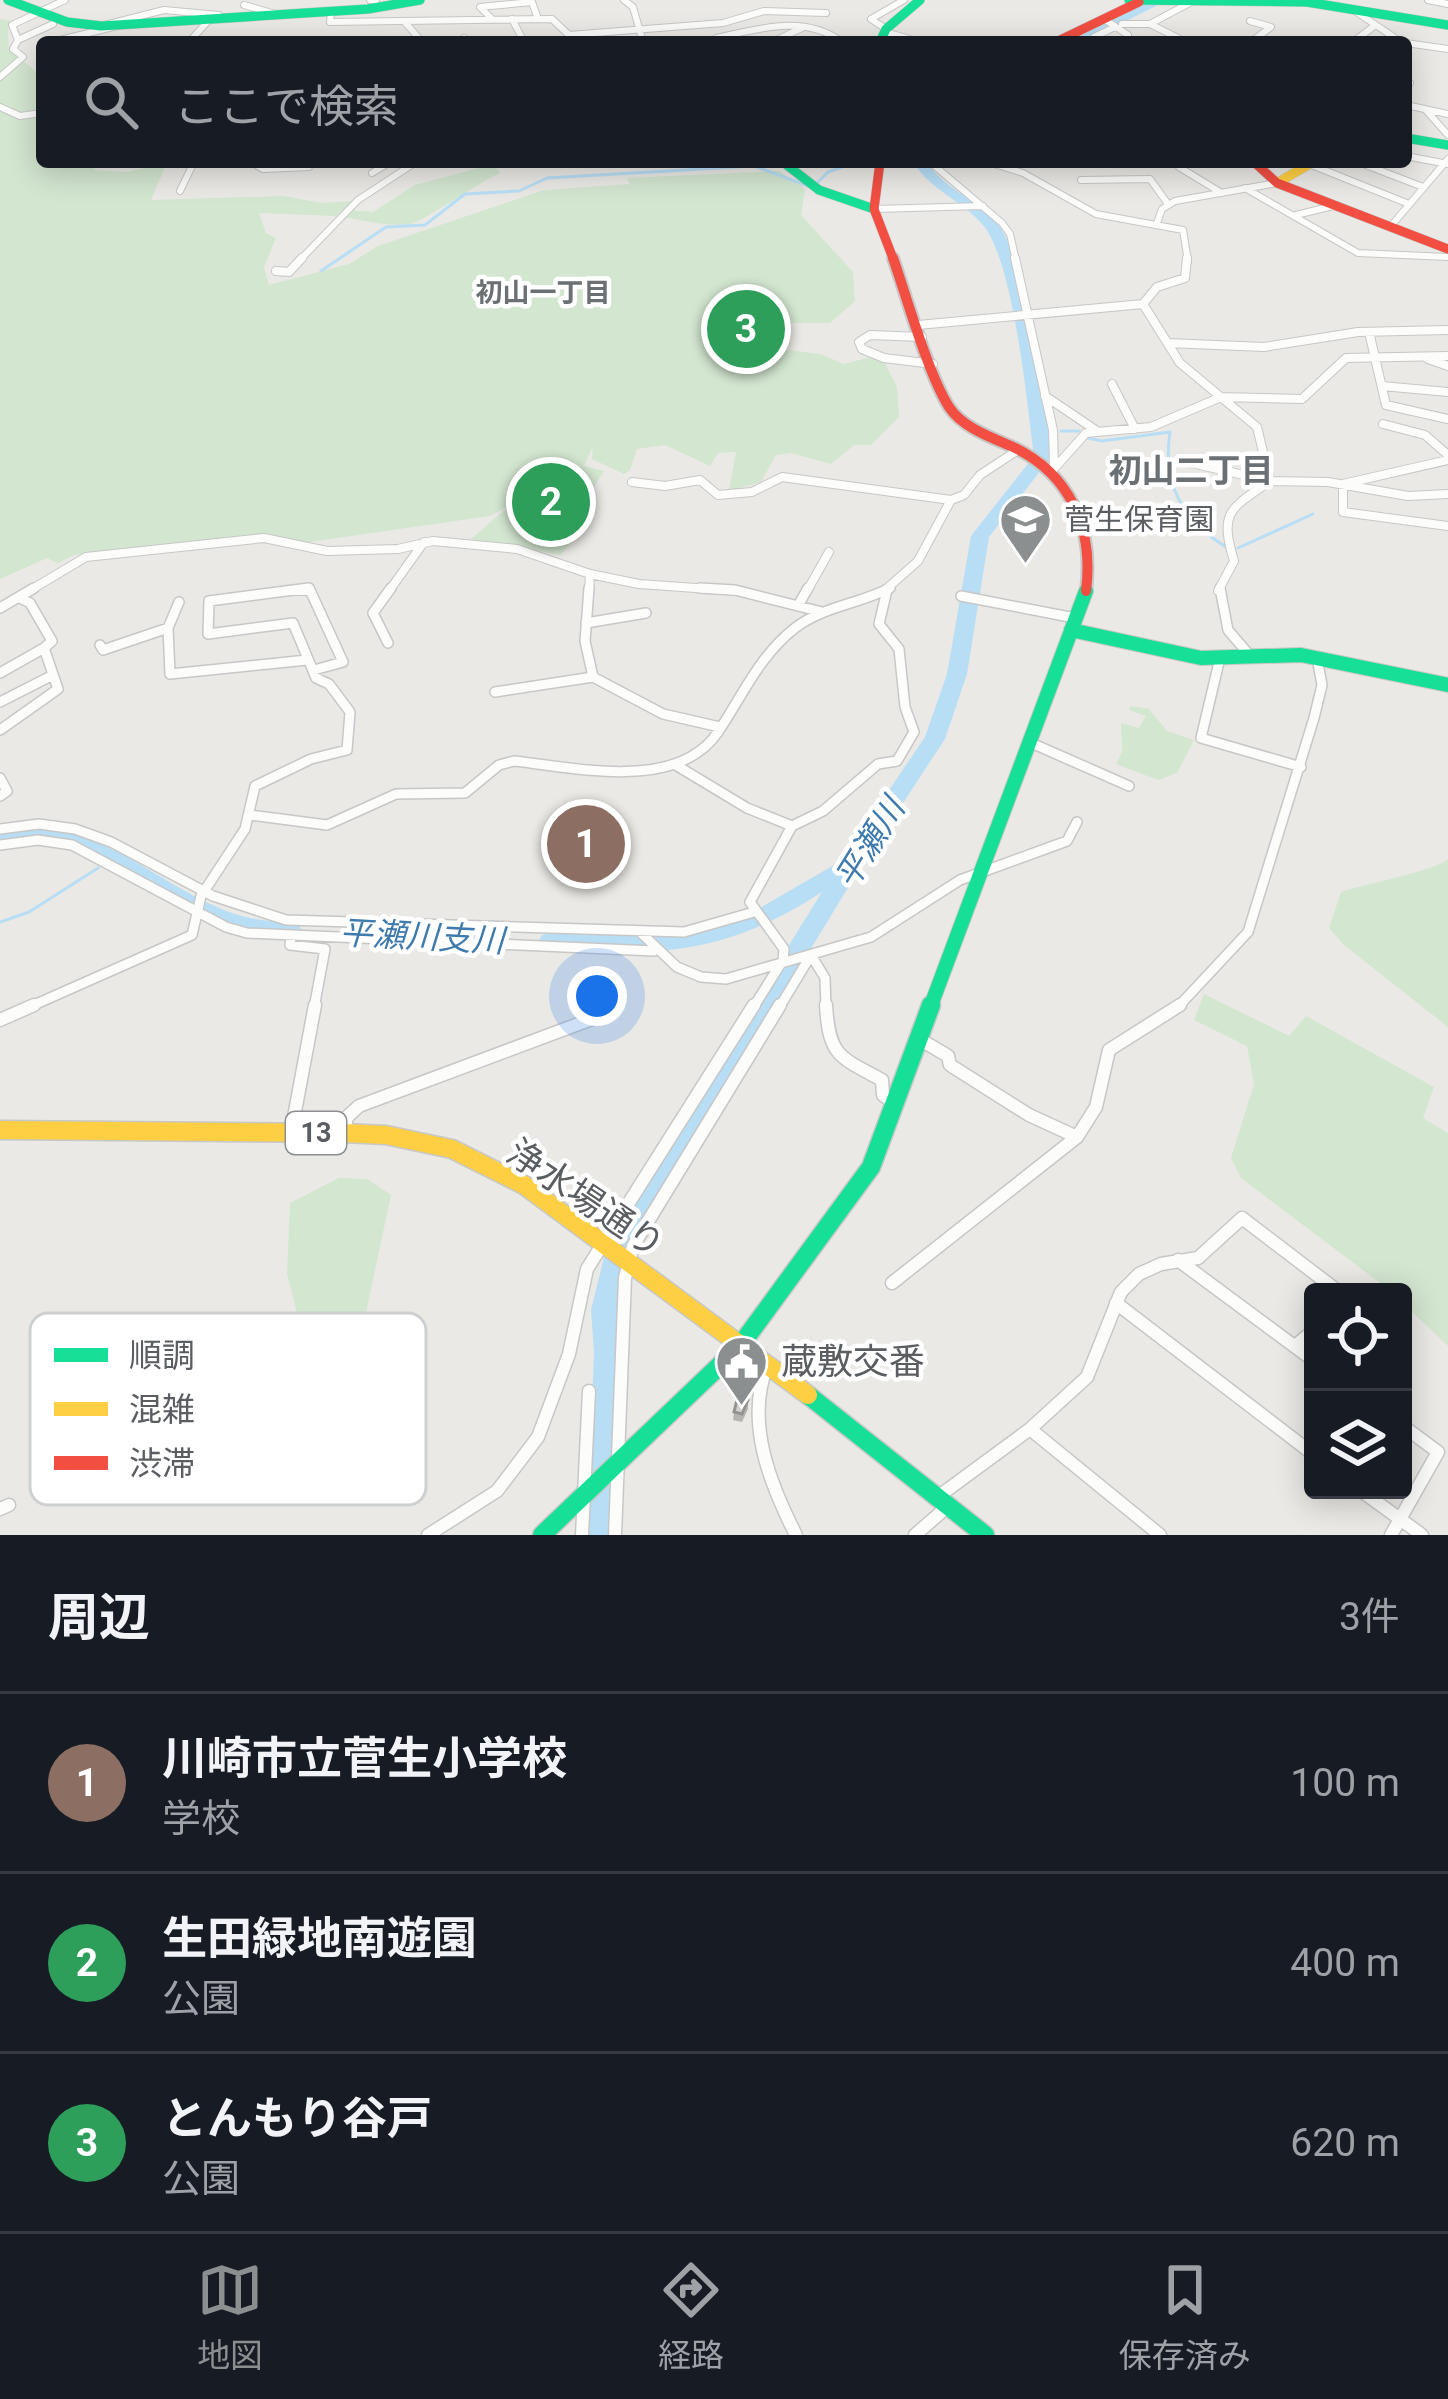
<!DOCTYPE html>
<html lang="ja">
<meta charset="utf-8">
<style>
body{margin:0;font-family:Roboto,"Noto Sans JP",sans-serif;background:#20242c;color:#f1f3f6}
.controls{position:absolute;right:36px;bottom:36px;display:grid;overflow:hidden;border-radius:12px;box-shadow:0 6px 30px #0003}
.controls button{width:108px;height:108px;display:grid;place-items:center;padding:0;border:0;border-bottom:3px solid #363941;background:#171b24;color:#f1f3f6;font:60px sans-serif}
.you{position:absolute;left:597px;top:996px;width:42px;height:42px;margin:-30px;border:9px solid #fff;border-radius:50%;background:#1a73e8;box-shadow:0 0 0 18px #1a73e833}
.badge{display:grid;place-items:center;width:78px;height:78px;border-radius:50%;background:#8c8f90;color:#fff;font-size:39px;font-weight:700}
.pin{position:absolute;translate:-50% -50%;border:6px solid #fff;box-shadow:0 3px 12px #0006}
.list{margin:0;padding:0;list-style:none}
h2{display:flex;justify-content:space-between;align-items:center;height:156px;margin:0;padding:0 48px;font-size:51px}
h2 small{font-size:39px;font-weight:400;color:#9ea1a6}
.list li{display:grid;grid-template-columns:78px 1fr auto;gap:36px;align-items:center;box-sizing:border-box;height:180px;padding:0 48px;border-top:3px solid #363941}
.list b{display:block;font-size:45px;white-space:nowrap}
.list p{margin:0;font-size:39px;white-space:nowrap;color:#9ea1a6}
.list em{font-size:39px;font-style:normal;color:#9ea1a6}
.icon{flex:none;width:66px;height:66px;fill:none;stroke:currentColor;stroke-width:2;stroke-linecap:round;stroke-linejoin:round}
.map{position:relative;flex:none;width:1448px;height:1535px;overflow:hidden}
.search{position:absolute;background:#171b24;box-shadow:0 6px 30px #0003;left:36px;right:36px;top:36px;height:132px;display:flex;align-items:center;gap:30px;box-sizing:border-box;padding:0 42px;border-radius:12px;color:#9ea1a6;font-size:45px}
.sheet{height:696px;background:#171b24}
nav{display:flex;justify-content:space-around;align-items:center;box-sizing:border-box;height:168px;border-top:3px solid #363941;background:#171b24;font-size:33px;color:#9ea1a6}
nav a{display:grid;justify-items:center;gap:6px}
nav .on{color:#8c8f90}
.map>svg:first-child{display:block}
</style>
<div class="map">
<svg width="1448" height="1535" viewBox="0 0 1448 1535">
<rect width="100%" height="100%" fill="#eae9e5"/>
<!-- green -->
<path fill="#d3e6d0" d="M0 19 12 21 8 27 9 50 42 76V162H93L95 170 127 172 167 163 151 200 283 196 322 203 353 201 336 216 259 213 266 233 276 238 264 267 269 285 349 264 378 246 544 190 630 184 627 178 779 171 805 189 801 215 853 272 855 301 830 323H787L773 342 778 349 820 354 844 364 871 357 884 361 897 387 899 417 871 445H854L831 464 791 453 776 455 761 482 729 491 736 452 718 453 710 466 665 445 637 449 630 470 624 474 592 459 593 446 584 466 604 471 575 517 571 543 561 555 471 539 509 506 490 516 302 543 253 536 74 555 58 563 47 558 0 579Z
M494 164 500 173C477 183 424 222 409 224 386 227 364 220 342 217L351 210 373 212 415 185Z
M1130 706 1149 709 1167 731 1194 740 1177 773 1158 780 1116 764 1122 752 1121 723 1139 728 1146 716 1129 710Z
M1448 859V1027L1344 945 1329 928 1341 892C1365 884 1438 870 1448 859Z
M1204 994 1289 1036 1306 1016 1434 1087 1423 1118 1448 1133V1346L1403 1303V1292H1392L1241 1178 1231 1158 1254 1084 1247 1046 1194 1020Z
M339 1178 367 1179 391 1195 349 1392 319 1416 293 1421 301 1328 287 1274 290 1203Z"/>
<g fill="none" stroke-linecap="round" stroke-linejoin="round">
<!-- stream -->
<path stroke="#b8def6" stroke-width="3" d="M817 183 828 172 856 162
M321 271 386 227 425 225 465 194 519 191 547 178 754 166 808 186
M1061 431H1079
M1039 432H1045
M1088 438 1102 441 1170 432C1162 484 1182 520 1226 547
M1238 548 1313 514
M0 922 29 912 98 868"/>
<!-- river -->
<path fill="#b8def6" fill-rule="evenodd" d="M1153 0H1168L1084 42H1068Z
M913 162H927C945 192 984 200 1002 230 1034 284 1042 393 1052 456L989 537 967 674 945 739 857 873 635 1237 619 1310 622 1352 617 1535H587L594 1352 591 1310 610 1233 822 892C727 954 660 956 550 951L542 949 538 942 542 935 550 933 630 935 711 926 753 912 841 861 925 737 947 674 971 536 1034 456C1027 404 1014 262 983 225 962 200 931 191 913 162Z
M31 825C118 834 159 887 235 914 253 920 273 921 291 923L299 925 302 932 299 939 291 941C266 939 240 936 217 926 137 892 95 832 0 846V830Z"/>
<defs>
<path id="street-far3" d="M370 0H376
M624 0 633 7 643 42
M1428 0 1448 4
M244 5 279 15
M1355 11 1401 42
M331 12 330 22 552 19 569 35 723 23 764 11 826 13
M492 19 480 7 532 2 538 19
M512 19 524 42
M1104 19 1128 35 1127 42
M404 21 422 42
M1250 21 1271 27 1251 42
M1122 24H1150L1186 42
M1150 24 1195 0
M101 26 164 10 219 15
M886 29 871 19 904 0
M885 32 920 42
M464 38 467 42
M18 40 53 24
M52 42 117 26
M189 42 209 20
M718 42 716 38C759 29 804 14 842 42
M772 42 802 28
M1095 42 1094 37 1115 27
M1353 42 1373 27
M1406 43 1448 49
M0 77 23 57 13 49 18 40 12 25 65 0
M1406 83H1410L1406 89
M1406 105 1448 114
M0 107 20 116 42 113
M1425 109 1448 135
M1406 156 1448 164
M251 162 263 169 309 167 312 162
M930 162 1002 223 1010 234 1016 261
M988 162 1023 173 1096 214 1183 230 1188 261
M1188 162 1179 167 1220 192
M1358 162 1423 187
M1309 164 1409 204
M372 173 390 162
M1081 180 1150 179 1168 204
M1245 188 1358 253 1448 257
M180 191 194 162
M874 209 983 206
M1296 215 1337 205
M1157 223 1162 209 1175 201 1277 183
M1391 226 1448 159
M299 261 358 200 416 162"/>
<path id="street-far2" d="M1015 258 1053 430 1054 466
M276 271 289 272 302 258
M1143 304 1157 287 1185 278 1187 258
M1143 304 1180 363 1257 427 1270 481
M918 325 1143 304
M1369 332 1386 405 1448 419
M922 337 870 335 859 342 862 349 884 358 933 364
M1168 343 1264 347 1358 332 1448 330
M1428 359 1448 366
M1112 384 1135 429
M1382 386 1448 392
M1045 396 1097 431
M1383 424 1425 435 1448 455
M1448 460 1343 484V512L1448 526
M1187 462 1270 481 1328 482 1408 496 1448 494
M1052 471 1086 433 1151 427 1221 397 1302 399 1346 358 1448 356
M632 482 665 486 700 480 718 495 752 492 782 477 951 500
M29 591 86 557 264 538 327 551 398 549 433 541 517 549 590 574 639 584 738 591
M287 591H310
M389 591 424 542
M589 591 590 574
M807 591 829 552
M884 591 918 561 951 500 964 495 980 475 1018 450
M1218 591 1234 561C1219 511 1230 509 1270 481"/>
<path id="street-far1" d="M589 588 585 641 593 677
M700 588 735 590 822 612
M1220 588 1228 630 1251 657
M961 596 1075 618
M179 602 168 628 170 674 307 660
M799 604 808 588
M0 608 34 588
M586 623 646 613
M388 643 373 613 391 588
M100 645 103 650 168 628
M1220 658 1201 738 1301 767
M0 673 44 648
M495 692 593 677 663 714 720 727
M0 702 51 676
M0 730 58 689 44 648 52 641 30 603 20 598
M1029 742 1129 786
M674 764 747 808 792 826
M0 778 7 791 0 796
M250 815 327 825 396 794 465 793 499 765 514 761C573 767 677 793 718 732 743 695 759 656 795 628 824 606 859 604 890 588
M0 829 39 824 75 829 111 842 213 896 286 920 684 932 754 912
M0 845 38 840 72 845 226 927 247 933 654 951
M639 931 677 967 701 977 726 979 871 937 960 880 1067 841 1077 822
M291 938 290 945 325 949 314 1008
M27 1008 192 935 201 896 245 829 255 786 311 759 347 750 350 712 329 684 316 678 293 623 208 634 209 601 309 588 343 662 314 670
M753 1008 783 960 784 949 750 902 792 826 823 811 878 764 897 761 914 732 905 707 899 649 879 624 887 590
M779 1008 811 955 825 978 826 1008
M1177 1008 1248 932 1314 718 1322 685 1317 658"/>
<path id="street" d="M826 1005C829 1056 839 1057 882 1080L883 1095 893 1102
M0 1020 34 1005
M921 1040 948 1056 950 1065 1029 1115 1077 1137 1096 1107 1109 1050 1180 1005
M291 1133 315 1005
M344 1133 347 1117 359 1106 592 1019
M1178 1260 1313 1360
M892 1283 1077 1137
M1116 1303 1313 1454
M1295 1346 1313 1331
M767 1366C745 1422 770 1484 796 1535
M1360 1490 1422 1535
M939 1496 1030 1429
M0 1509 9 1505
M428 1535 497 1491 538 1437 569 1354 587 1269 754 1005
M582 1535 589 1391
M615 1535 625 1278 633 1246 780 1005
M915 1535 947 1507
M1160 1535 1030 1429 1087 1377 1121 1292 1139 1274 1161 1264 1198 1258 1242 1218 1339 1292
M1391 1535 1438 1452 1403 1426"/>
<path id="fast-far2" d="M8 0 67 22 101 26 368 9 420 0
M1129 0 1307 2 1448 25
M880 42 886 29 920 0
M1406 138 1448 145
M783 162 819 190 874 209"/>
<path id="fast-far1" d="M1071 630 1201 658 1301 655 1448 685
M930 1008 1086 591"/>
<path id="fast" d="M808 1395 985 1535
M542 1535 740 1346 871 1167 931 1005"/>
<path id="slow-far1" d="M1277 183 1313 162"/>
<path id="slow" d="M0 1130 344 1133 386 1135 452 1149 524 1185 808 1395"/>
<path id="jam-far1" d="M1056 42 1139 2
M880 162 874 209 894 261
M1254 162 1277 183 1448 249"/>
<path id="jam" d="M893 258C907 298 928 374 949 407 962 427 990 437 1011 446 1070 473 1094 528 1086 591"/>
</defs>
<!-- street-far3 casing -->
<use href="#street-far3" stroke="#c7c7c7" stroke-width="8"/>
<!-- street-far2 casing -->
<use href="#street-far2" stroke="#c7c7c7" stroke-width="10"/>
<!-- street-far1 casing -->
<use href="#street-far1" stroke="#c7c7c7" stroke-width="12"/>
<!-- street casing -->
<use href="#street" stroke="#c7c7c7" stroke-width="15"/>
<!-- fast-far2 casing -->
<use href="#fast-far2" stroke="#c6c7c7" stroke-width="10"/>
<!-- fast-far1 casing -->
<use href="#fast-far1" stroke="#c6c7c7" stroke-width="16"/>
<!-- fast casing -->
<use href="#fast" stroke="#c6c7c7" stroke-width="21"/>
<!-- slow-far1 casing -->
<use href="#slow-far1" stroke="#c6c7c7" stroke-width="10"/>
<!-- slow casing -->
<use href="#slow" stroke="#c6c7c7" stroke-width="21"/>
<!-- jam-far1 casing -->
<use href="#jam-far1" stroke="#c6c7c7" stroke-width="10"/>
<!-- jam casing -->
<use href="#jam" stroke="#c6c7c7" stroke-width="14"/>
<!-- street-far3 -->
<use href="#street-far3" stroke="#fcfcfb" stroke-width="6"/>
<!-- street-far2 -->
<use href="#street-far2" stroke="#fcfcfb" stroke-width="8"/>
<!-- street-far1 -->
<use href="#street-far1" stroke="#fcfcfb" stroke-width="9"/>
<!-- street -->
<use href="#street" stroke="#fcfcfb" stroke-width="12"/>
<!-- fast-far2 -->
<use href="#fast-far2" stroke="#16e098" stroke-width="9"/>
<!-- fast-far1 -->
<use href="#fast-far1" stroke="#16e098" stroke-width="14"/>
<!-- fast -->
<use href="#fast" stroke="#16e098" stroke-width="18"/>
<!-- slow-far1 -->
<use href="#slow-far1" stroke="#ffcf43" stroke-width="9"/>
<!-- slow -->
<use href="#slow" stroke="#ffcf43" stroke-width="18"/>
<!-- jam-far1 -->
<use href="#jam-far1" stroke="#f24e42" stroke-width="9"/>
<!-- jam -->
<use href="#jam" stroke="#f24e42" stroke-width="10"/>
</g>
<!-- wall -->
<path fill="#b5b4b1" d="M748 1400V1409L742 1422 733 1420 734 1412Z"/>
<!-- building -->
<path fill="#d2d1ce" stroke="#939290" stroke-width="3" d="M739 1392 748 1400 742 1414 734 1412Z"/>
<!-- icons -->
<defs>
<symbol id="school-pin" viewBox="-11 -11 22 30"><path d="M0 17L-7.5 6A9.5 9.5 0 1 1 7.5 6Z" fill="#8c8f90" stroke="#fff"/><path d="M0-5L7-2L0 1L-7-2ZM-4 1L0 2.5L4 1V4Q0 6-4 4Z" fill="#fff"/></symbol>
<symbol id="civic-pin" viewBox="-11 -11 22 30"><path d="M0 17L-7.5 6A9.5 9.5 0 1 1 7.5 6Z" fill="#8c8f90" stroke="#fff"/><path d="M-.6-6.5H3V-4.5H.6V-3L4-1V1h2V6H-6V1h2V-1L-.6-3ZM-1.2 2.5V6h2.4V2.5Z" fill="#fff"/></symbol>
</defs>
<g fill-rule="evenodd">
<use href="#school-pin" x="996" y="490" width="59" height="81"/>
<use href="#civic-pin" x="712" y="1332" width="59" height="81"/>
</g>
<g text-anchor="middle" stroke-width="9" stroke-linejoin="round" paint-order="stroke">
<!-- far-neighbourhood labels -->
<g font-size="27" font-weight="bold" fill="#6b7074" stroke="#fff">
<text x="543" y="302">初山一丁目</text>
</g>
<!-- shield labels -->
<rect fill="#fff" stroke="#8c8e91" stroke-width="3" x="286" y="1112" width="60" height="42" rx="9"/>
<g font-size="27" font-weight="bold" fill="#5a5e62">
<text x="316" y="1142">13</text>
</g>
<!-- poi labels -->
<g font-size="30" fill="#5a5e62" stroke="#fff" text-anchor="start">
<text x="1064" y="530">菅生保育園</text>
</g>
<!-- neighbourhood labels -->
<g font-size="33" font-weight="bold" fill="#6b7074" stroke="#fff">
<text x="1191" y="482">初山二丁目</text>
</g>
<!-- water labels -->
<g font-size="33" font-style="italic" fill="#407bae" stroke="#fff">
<text transform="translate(869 843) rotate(-58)" y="12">平瀬川</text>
<text transform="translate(422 936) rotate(3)" y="12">平瀬川支川</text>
</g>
<!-- near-street labels -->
<g font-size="36" fill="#5a5e62" stroke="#fff">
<text transform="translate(586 1198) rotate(34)" y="13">浄水場通り</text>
</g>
<!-- near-poi labels -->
<g font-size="36" fill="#5a5e62" stroke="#fff" text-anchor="start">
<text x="781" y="1374">蔵敷交番</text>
</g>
</g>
<!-- legend -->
<rect x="30" y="1313" width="396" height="192" rx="18" fill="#fff" stroke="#cecfd0" stroke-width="3"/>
<rect x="54" y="1348" width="54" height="14" fill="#16e098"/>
<rect x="54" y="1402" width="54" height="14" fill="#ffcf43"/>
<rect x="54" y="1456" width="54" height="14" fill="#f24e42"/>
<g font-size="33" fill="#5a5e62">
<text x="129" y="1367">順調</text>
<text x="129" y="1421">混雑</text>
<text x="129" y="1475">渋滞</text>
</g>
</svg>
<div class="controls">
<button><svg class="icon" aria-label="locate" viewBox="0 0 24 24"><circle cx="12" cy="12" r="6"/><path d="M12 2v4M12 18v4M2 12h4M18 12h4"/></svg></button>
<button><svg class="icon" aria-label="layers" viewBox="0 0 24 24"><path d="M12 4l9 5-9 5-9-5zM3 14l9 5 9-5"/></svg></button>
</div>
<div class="you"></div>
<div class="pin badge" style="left:586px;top:844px;background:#8d6e63">1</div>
<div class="pin badge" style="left:551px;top:502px;background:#2e9e5b">2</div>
<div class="pin badge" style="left:746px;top:329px;background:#2e9e5b">3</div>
<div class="search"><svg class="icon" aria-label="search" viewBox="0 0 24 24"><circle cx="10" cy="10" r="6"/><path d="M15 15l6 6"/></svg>ここで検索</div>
</div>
<section class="sheet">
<h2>周辺<small>3件</small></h2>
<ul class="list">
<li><span class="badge" style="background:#8d6e63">1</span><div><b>川崎市立菅生小学校</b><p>学校</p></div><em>100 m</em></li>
<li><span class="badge" style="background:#2e9e5b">2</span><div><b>生田緑地南遊園</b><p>公園</p></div><em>400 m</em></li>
<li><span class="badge" style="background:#2e9e5b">3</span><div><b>とんもり谷戸</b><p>公園</p></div><em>620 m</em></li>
</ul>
</section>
<nav>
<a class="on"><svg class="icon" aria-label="map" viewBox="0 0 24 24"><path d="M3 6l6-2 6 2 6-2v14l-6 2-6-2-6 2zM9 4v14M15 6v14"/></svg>地図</a>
<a><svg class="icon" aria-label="directions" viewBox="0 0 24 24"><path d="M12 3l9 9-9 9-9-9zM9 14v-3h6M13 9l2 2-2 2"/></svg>経路</a>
<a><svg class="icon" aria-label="saved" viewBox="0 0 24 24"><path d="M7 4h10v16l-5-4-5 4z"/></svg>保存済み</a>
</nav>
